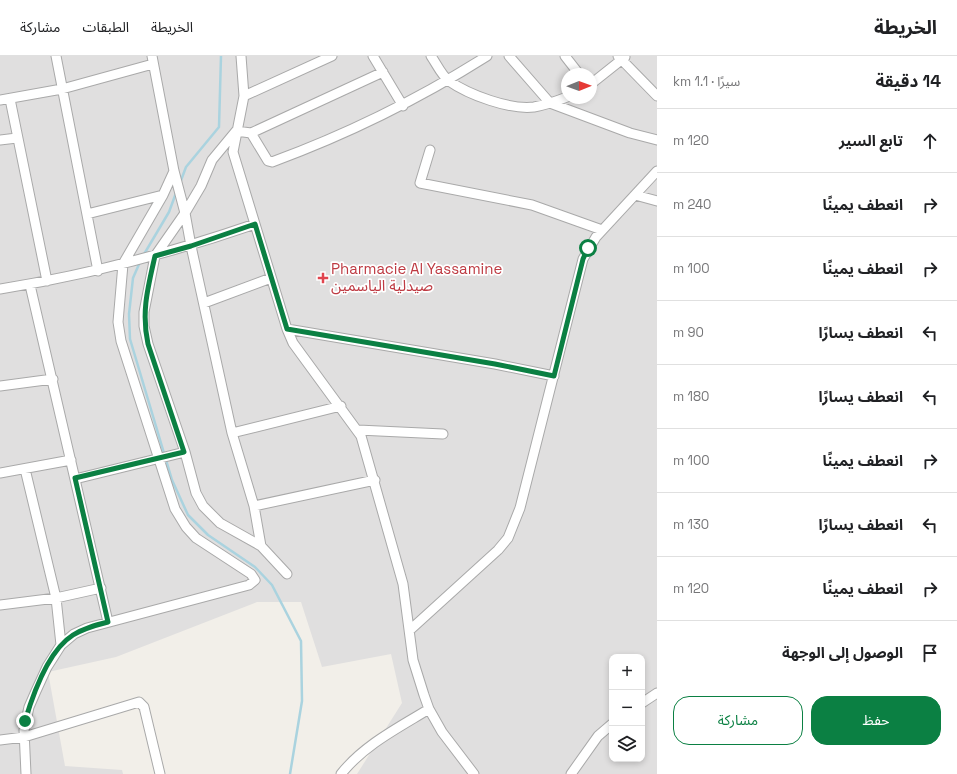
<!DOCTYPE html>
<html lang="ar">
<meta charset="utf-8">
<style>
body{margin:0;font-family:"Space Grotesk","Noto Sans Arabic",sans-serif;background:#f6f6f6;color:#202124;direction:rtl}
.controls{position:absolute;right:12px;bottom:12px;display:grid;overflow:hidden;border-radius:8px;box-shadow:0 2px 6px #0003}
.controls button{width:36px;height:36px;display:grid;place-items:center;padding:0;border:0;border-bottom:1px solid #e0e0e0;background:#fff;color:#202124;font:20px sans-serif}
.compass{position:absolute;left:561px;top:12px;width:36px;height:36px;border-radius:50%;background:#fff;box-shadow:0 2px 6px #0003;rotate:89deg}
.stop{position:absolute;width:12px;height:12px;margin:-9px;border:3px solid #0b8043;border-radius:50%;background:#fff}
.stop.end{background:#0b8043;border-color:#fff;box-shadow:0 1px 4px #0008}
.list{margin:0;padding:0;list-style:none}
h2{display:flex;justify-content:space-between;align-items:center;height:52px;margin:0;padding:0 16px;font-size:17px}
h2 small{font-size:13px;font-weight:400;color:#757577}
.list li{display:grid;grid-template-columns:26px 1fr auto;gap:12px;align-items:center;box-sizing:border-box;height:64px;padding:0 16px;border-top:1px solid #e0e0e0}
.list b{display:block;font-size:15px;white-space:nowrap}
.list em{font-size:13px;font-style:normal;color:#757577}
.actions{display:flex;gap:8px;padding:12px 16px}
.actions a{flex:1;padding:9px 0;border:1px solid #0b8043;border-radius:16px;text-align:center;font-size:14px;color:#0b8043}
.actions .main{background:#0b8043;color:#fff}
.icon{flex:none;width:22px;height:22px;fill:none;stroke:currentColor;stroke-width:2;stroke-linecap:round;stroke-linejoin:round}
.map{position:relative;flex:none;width:657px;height:718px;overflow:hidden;direction:ltr}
header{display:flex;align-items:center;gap:24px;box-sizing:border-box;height:56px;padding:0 20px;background:#fff;border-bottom:1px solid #e0e0e0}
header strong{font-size:19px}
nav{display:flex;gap:22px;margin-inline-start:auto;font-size:14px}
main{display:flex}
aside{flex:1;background:#fff}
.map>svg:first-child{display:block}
</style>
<header>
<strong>الخريطة</strong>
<nav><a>الخريطة</a><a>الطبقات</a><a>مشاركة</a></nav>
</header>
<main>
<aside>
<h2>14 دقيقة<small>سيرًا · 1.1 km</small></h2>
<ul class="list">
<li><svg class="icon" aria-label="ahead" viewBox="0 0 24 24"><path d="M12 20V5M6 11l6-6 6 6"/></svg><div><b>تابع السير</b></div><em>120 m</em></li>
<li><svg class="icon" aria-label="right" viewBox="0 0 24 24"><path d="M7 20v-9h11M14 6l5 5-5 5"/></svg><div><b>انعطف يمينًا</b></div><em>240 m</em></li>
<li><svg class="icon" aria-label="right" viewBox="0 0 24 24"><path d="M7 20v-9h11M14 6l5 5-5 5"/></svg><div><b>انعطف يمينًا</b></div><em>100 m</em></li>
<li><svg class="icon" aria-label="left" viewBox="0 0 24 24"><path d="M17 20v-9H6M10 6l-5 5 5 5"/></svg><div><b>انعطف يسارًا</b></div><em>90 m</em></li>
<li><svg class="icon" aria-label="left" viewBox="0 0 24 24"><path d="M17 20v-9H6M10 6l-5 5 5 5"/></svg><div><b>انعطف يسارًا</b></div><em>180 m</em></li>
<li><svg class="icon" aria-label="right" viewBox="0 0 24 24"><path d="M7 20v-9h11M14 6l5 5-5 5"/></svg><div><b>انعطف يمينًا</b></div><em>100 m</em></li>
<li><svg class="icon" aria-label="left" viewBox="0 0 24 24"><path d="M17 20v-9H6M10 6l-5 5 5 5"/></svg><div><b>انعطف يسارًا</b></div><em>130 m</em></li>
<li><svg class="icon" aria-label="right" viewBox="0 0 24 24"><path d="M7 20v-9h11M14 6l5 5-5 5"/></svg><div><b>انعطف يمينًا</b></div><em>120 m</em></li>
<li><svg class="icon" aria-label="arrive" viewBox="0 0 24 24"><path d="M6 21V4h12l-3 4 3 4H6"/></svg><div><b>الوصول إلى الوجهة</b></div></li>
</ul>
<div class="actions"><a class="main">حفظ</a><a>مشاركة</a></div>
</aside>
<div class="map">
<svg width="657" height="718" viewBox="0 0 657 718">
<rect width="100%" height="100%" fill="#f2efe9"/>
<!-- residential -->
<path fill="#e0dfdf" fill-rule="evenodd" d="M0 0H657V718H357L402 647 391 598 322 611 301 546H257L116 601 48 616 65 710 122 714 123 718H0ZM567 18H591V42H567ZM612 601H642V703H612Z"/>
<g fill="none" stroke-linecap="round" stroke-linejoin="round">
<!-- stream -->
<path stroke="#aad3df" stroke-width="2.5" d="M180 127 186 111 219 71 221 0
M143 200 169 156 176 137
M140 206 133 222 129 258 130 283 172 424 188 459 208 479 255 511 272 529 301 585 302 645 290 718"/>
<defs>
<path id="minor" d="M56 0 98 215
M152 0 174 115 185 157 191 190 232 377 254 450 261 490
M241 0 244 40 233 96 287 273 293 287 361 380 403 528 413 604 424 639 429 653 442 676 474 718
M373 0 403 50
M431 0C436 7 442 20 449 25 469 39 510 54 534 51 545 49 557 45 567 41
M509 0 550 47 630 77 657 84
M565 0 579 18
M618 0 657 40
M591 28 625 1
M244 40 332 0
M10 43 47 225
M0 44 62 33 153 8
M236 75 212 104 201 130 185 157 155 200 144 256V270L148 288 185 396 196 437 203 450 220 467 261 490 287 518
M236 75 251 77 268 105 272 106C348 78 419 43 487 0
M251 77 383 16
M0 84 17 82
M430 94 420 127 532 149 602 174
M635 139 657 145
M87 158 163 139
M30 229 108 566
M0 233C88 219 171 197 255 168
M204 247 271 222
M287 273 495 308 554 320
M0 330 53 323
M358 374 443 378
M232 377 341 350
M25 413 56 542 61 589
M0 417 71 404
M75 423 185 396
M254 450 375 424
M0 549 56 542 101 532
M410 574 498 494 508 482 520 452 583 203 596 181 657 115
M642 647 657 637
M0 684 24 681 139 646 144 651 160 718
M26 718 24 674 29 651 36 635 47 611 61 589 74 578 87 572 249 529 255 524 251 518 196 482 186 471 175 453 121 285 118 266 123 208 163 139 174 115
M341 718C364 689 398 672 429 653
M571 718 598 680 612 668"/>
</defs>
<!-- minor casing -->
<use href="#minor" stroke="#a9a9a9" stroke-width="11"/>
<!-- minor -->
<use href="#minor" stroke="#fff" stroke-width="9"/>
</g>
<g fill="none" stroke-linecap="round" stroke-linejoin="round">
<!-- route -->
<path stroke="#0b8043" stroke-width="5" d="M25 665C33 638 49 594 73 579 84 572 96 569 108 566L75 422 184 396 148 288C141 256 148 231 155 200L191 190 255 168 287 273 495 308 554 320 583 203 588 192"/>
</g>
<!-- markers -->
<path fill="#e0444e" stroke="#fff" stroke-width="1.5" d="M321 216h4v4h4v4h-4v4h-4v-4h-4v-4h4z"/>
<g text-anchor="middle" stroke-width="3.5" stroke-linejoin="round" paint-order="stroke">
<!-- health labels -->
<g font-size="15" fill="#be3a42" stroke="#fff" text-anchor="start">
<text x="331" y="218">Pharmacie Al Yassamine<tspan x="331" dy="17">صيدلية الياسمين</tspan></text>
</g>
</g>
</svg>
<div class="controls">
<button>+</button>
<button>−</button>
<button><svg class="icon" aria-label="layers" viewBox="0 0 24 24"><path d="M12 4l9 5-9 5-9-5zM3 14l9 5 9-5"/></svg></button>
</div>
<svg class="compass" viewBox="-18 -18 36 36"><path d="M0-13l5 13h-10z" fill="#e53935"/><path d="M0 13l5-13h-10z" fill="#757577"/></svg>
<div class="stop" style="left:588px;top:192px"></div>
<div class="stop end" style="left:25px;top:665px"></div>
</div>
</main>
